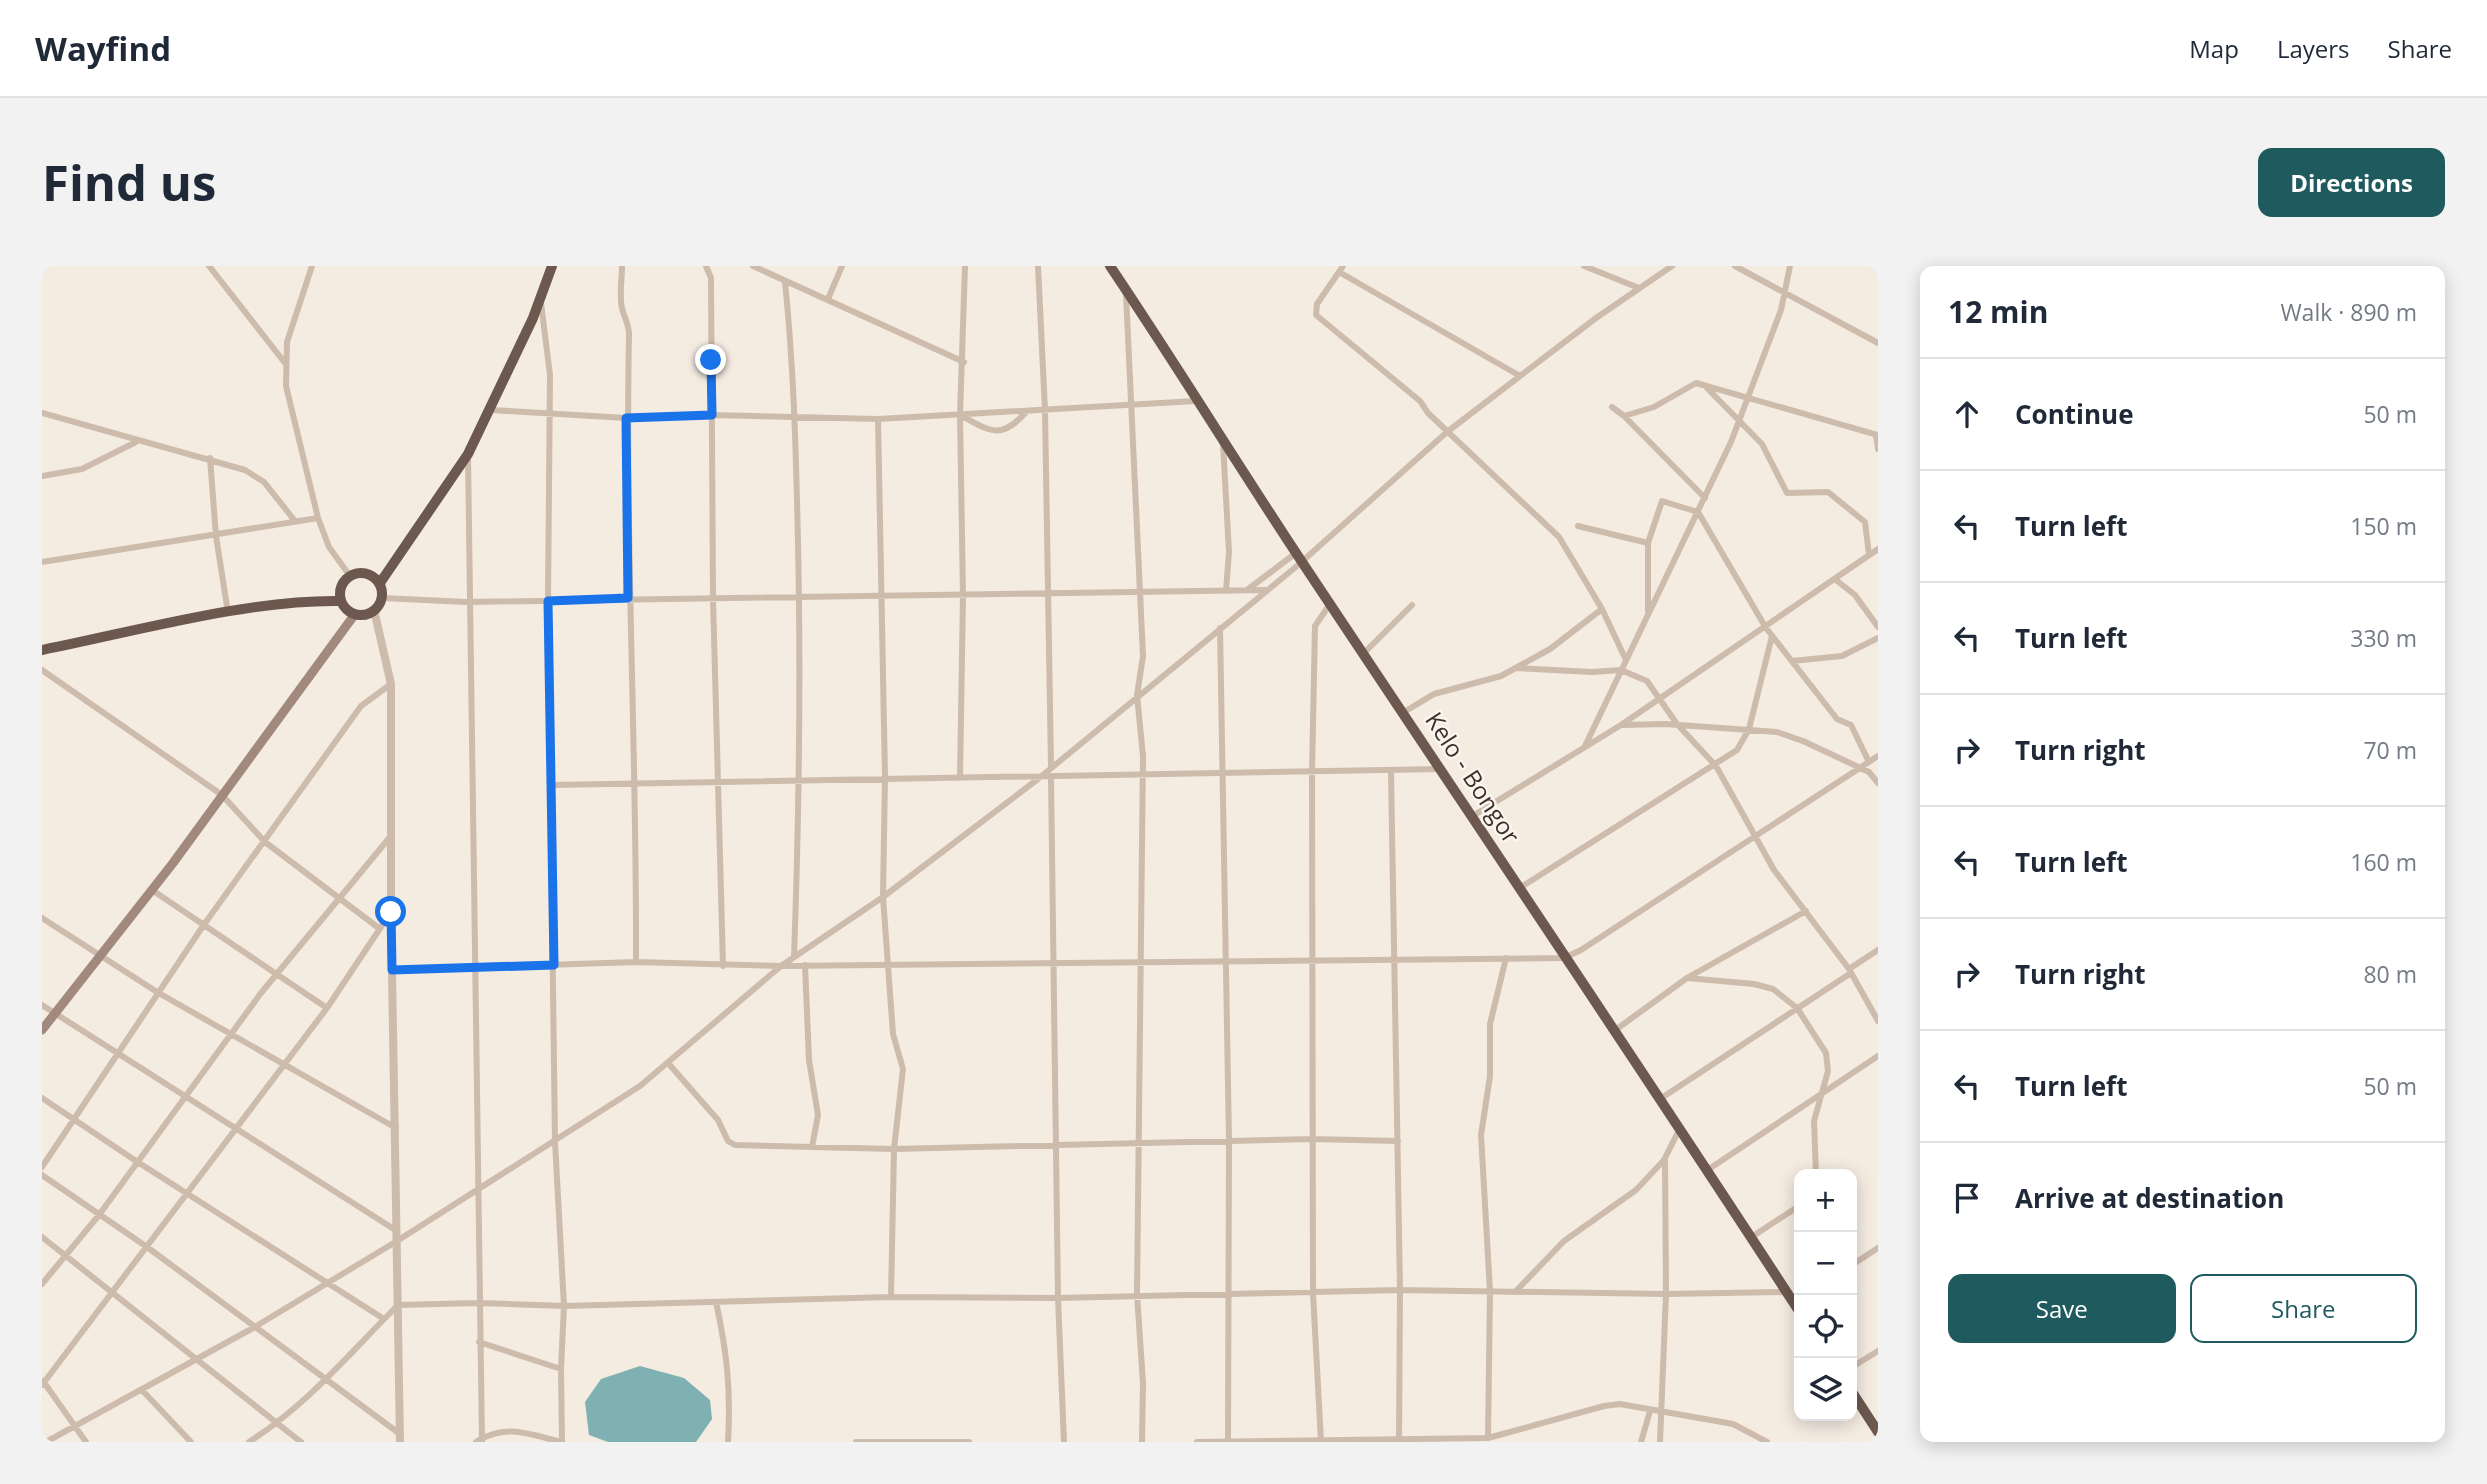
<!DOCTYPE html>
<meta charset="utf-8">
<style>
body{margin:0;font-family:"Open Sans",sans-serif;background:#f2f2f3;color:#1f2937}
.controls{position:absolute;right:21px;bottom:21px;display:grid;overflow:hidden;border-radius:14px;box-shadow:0 4px 18px #0003}
.controls button{width:63px;height:63px;display:grid;place-items:center;padding:0;border:0;border-bottom:2px solid #e0e1e3;background:#fff;color:#1f2937;font:35px sans-serif}
.stop{position:absolute;width:21px;height:21px;margin:-16px;border:5px solid #1a73e8;border-radius:50%;background:#fff}
.stop.end{background:#1a73e8;border-color:#fff;box-shadow:0 2px 7px #0008}
.list{margin:0;padding:0;list-style:none}
h2{display:flex;justify-content:space-between;align-items:center;height:91px;margin:0;padding:0 28px;font-size:30px}
h2 small{font-size:23px;font-weight:400;color:#747a83}
.list li{display:grid;grid-template-columns:46px 1fr auto;gap:21px;align-items:center;box-sizing:border-box;height:112px;padding:0 28px;border-top:2px solid #e0e1e3}
.list b{display:block;font-size:26px;white-space:nowrap}
.list em{font-size:23px;font-style:normal;color:#747a83}
.actions{display:flex;gap:14px;padding:21px 28px}
.actions a{flex:1;padding:16px 0;border:2px solid #1f5a5e;border-radius:14px;text-align:center;font-size:24px;color:#1f5a5e}
.actions .main{background:#1f5a5e;color:#fff}
.icon{flex:none;width:38px;height:38px;fill:none;stroke:currentColor;stroke-width:2;stroke-linecap:round;stroke-linejoin:round}
.map{position:relative;flex:none;width:1836px;height:1176px;overflow:hidden;border-radius:14px}
header{display:flex;align-items:center;gap:42px;box-sizing:border-box;height:98px;padding:0 35px;background:#fff;border-bottom:2px solid #e0e1e3}
header strong{font-size:33px}
nav{display:flex;gap:38px;margin-inline-start:auto;font-size:24px}
.intro{display:flex;align-items:center;justify-content:space-between;box-sizing:border-box;height:168px;padding:0 42px}
h1{margin:0;font-size:49px}
.button{padding:18px 32px;border-radius:14px;background:#1f5a5e;color:#fff;font-size:24px;font-weight:700}
main{display:flex;gap:42px;padding:0 42px}
aside{flex:1;background:#fff;border-radius:14px;box-shadow:0 4px 18px #0003}
.map>svg:first-child{display:block}
</style>
<header>
<strong>Wayfind</strong>
<nav><a>Map</a><a>Layers</a><a>Share</a></nav>
</header>
<div class="intro"><h1>Find us</h1><a class="button">Directions</a></div>
<main>
<div class="map">
<svg width="1836" height="1176" viewBox="0 0 1836 1176">
<rect width="100%" height="100%" fill="#f4ebe1"/>
<!-- water -->
<path fill="#7fb0b2" d="M598 1100 642 1112 668 1134 670 1153 654 1176H566L547 1169 543 1136 559 1113Z"/>
<g fill="none" stroke-linecap="round" stroke-linejoin="round">
<!-- minor -->
<path stroke="#cdbbac" stroke-width="6" d="M167 0 243 97
M270 0 245 76 244 120 276 252 287 281 308 310
M580 0C580 14 577 29 580 42 582 51 587 59 587 68 583 277 595 486 594 696
M664 0 669 12 671 333 681 700
M711 0 922 96
M996 0 1003 144 1009 501
M1301 0 1275 38 1274 49 1378 135 1386 147 1517 271 1560 343 1584 394
M1542 0 1597 22
M1693 0 1836 77
M1297 6 1478 110
M743 16C752 103 754 189 756 276 759 414 757 552 752 691
M1084 28 1101 390 1095 429 1101 490 1095 1028 1101 1117 1100 1176
M786 33 800 0
M1664 121 1720 178 1745 227 1786 226 1823 256 1827 289
M1570 141 1582 150 1612 141 1654 117 1836 169
M449 144 584 152 670 149 836 153 1154 135
M0 147 203 204 222 216 253 255
M920 150C950 167 960 173 985 145
M1582 150 1663 232
M836 153 843 511 841 631 851 768 861 803 852 883 849 1031
M1834 169 1836 183
M1181 178 1187 286 1184 325
M426 190 440 1176
M168 192 174 270 186 347
M0 210 40 203 94 176
M1536 260 1606 277
M0 296 276 252
M1794 314 1813 329 1836 361
M1205 324 1254 287
M340 332 425 336 1223 324
M1606 345V277L1620 235 1656 246 1724 362 1795 453 1809 459 1827 496
M1178 362 1187 875 1186 1176
M1323 386 1370 339
M1750 395 1800 390 1836 372
M1474 402 1550 406 1579 404 1605 415 1635 458 1674 500 1732 604 1807 703 1836 755
M0 404 180 529 223 576 338 663
M1362 446 1392 428 1459 410 1508 383 1560 343
M1581 459 1623 458 1735 466 1761 475 1827 506 1836 517
M1543 480 1689 176 1739 44 1748 0
M1349 506 1358 1024 1357 1176
M918 512 921 329 918 149 923 0
M1009 512 1016 1032 1022 1176
M510 519 1400 503
M1429 551 1579 459 1836 283
M1476 623 1695 484 1707 463 1730 370
M110 624 285 742
M0 652 115 726 354 862
M763 699 767 794 776 849 770 881
M1807 703 1836 684
M350 704 594 696 739 700 1522 692 1539 684 1836 490
M1645 712 1712 718 1731 723 1755 742 1784 787 1786 805 1772 855 1774 908
M0 739 355 965
M1572 765 1645 712 1764 645
M626 797 676 854 686 875 693 879 852 883 1269 873 1356 875
M0 832 94 895 342 1053
M1618 833 1809 707
M0 901 161 660 319 440 349 418
M1664 905 1836 790
M0 909 105 981 358 1168
M0 971 259 1176
M1708 972 1757 940
M1810 999 1836 982
M0 1018 57 949 219 727 348 571
M1473 1026 1522 975 1594 924 1622 894
M674 1036C685 1086 689 1124 686 1176
M437 1076 519 1103 522 1040 513 876 506 335 508 109 499 37
M1810 1101 1836 1085
M519 1103 520 1176
M1 1115 44 1176
M0 1119 285 742 349 646
M100 1124 149 1176
M1446 1172 1448 1025 1439 869 1448 810V758L1464 692
M4 1176 211 1062 355 975 598 820 739 700 841 631 996 513 1255 300 1405 166 1554 52 1630 0
M207 1176C266 1138 306 1089 356 1039L436 1037 522 1040 849 1031 1016 1032 1358 1024 1624 1028 1744 1026
M434 1176C463 1157 487 1168 519 1176
M814 1176H927
M1155 1176 1446 1172 1562 1140 1578 1138 1691 1158 1725 1176
M1279 1176 1271 1027 1270 507 1273 360 1288 338
M1599 1176 1608 1145
M1618 1176 1624 1028 1623 892 1637 864"/>
<!-- tertiary -->
<path stroke="#cdbbac" stroke-width="8" d="M332 344 349 418V646L358 1176"/>
<!-- secondary -->
<path stroke="#a18a7d" stroke-width="9" d="M0 764 131 597 313 348"/>
<!-- trunk -->
<path stroke="#6c584f" stroke-width="10" d="M1068 0C1134 98 1195 198 1260 296 1426 546 1594 794 1757 1045
M298 328a21 21 0 1 1 42 0a21 21 0 1 1-42 0Z
M338 317 426 188 491 52 510 0
M0 384C91 366 209 333 299 335
M1810 1126 1836 1166"/>
</g>
<g fill="none" stroke-linecap="round" stroke-linejoin="round">
<!-- route -->
<path stroke="#1a73e8" stroke-width="9" d="M349 646 350 704 512 699 506 335 586 332 584 152 670 149 669 94"/>
</g>
<g text-anchor="middle" stroke-width="5" stroke-linejoin="round" paint-order="stroke">
<!-- street labels -->
<g font-size="24" fill="#3b302b" stroke="#fbf5ee">
<text transform="translate(1430 512) rotate(57)" y="8">Kelo - Bongor</text>
</g>
</g>
</svg>
<div class="controls">
<button>+</button>
<button>−</button>
<button><svg class="icon" aria-label="locate" viewBox="0 0 24 24"><circle cx="12" cy="12" r="6"/><path d="M12 2v4M12 18v4M2 12h4M18 12h4"/></svg></button>
<button><svg class="icon" aria-label="layers" viewBox="0 0 24 24"><path d="M12 4l9 5-9 5-9-5zM3 14l9 5 9-5"/></svg></button>
</div>
<div class="stop" style="left:349px;top:646px"></div>
<div class="stop end" style="left:669px;top:94px"></div>
</div>
<aside>
<h2>12 min<small>Walk · 890 m</small></h2>
<ul class="list">
<li><svg class="icon" aria-label="ahead" viewBox="0 0 24 24"><path d="M12 20V5M6 11l6-6 6 6"/></svg><div><b>Continue</b></div><em>50 m</em></li>
<li><svg class="icon" aria-label="left" viewBox="0 0 24 24"><path d="M17 20v-9H6M10 6l-5 5 5 5"/></svg><div><b>Turn left</b></div><em>150 m</em></li>
<li><svg class="icon" aria-label="left" viewBox="0 0 24 24"><path d="M17 20v-9H6M10 6l-5 5 5 5"/></svg><div><b>Turn left</b></div><em>330 m</em></li>
<li><svg class="icon" aria-label="right" viewBox="0 0 24 24"><path d="M7 20v-9h11M14 6l5 5-5 5"/></svg><div><b>Turn right</b></div><em>70 m</em></li>
<li><svg class="icon" aria-label="left" viewBox="0 0 24 24"><path d="M17 20v-9H6M10 6l-5 5 5 5"/></svg><div><b>Turn left</b></div><em>160 m</em></li>
<li><svg class="icon" aria-label="right" viewBox="0 0 24 24"><path d="M7 20v-9h11M14 6l5 5-5 5"/></svg><div><b>Turn right</b></div><em>80 m</em></li>
<li><svg class="icon" aria-label="left" viewBox="0 0 24 24"><path d="M17 20v-9H6M10 6l-5 5 5 5"/></svg><div><b>Turn left</b></div><em>50 m</em></li>
<li><svg class="icon" aria-label="arrive" viewBox="0 0 24 24"><path d="M6 21V4h12l-3 4 3 4H6"/></svg><div><b>Arrive at destination</b></div></li>
</ul>
<div class="actions"><a class="main">Save</a><a>Share</a></div>
</aside>
</main>
